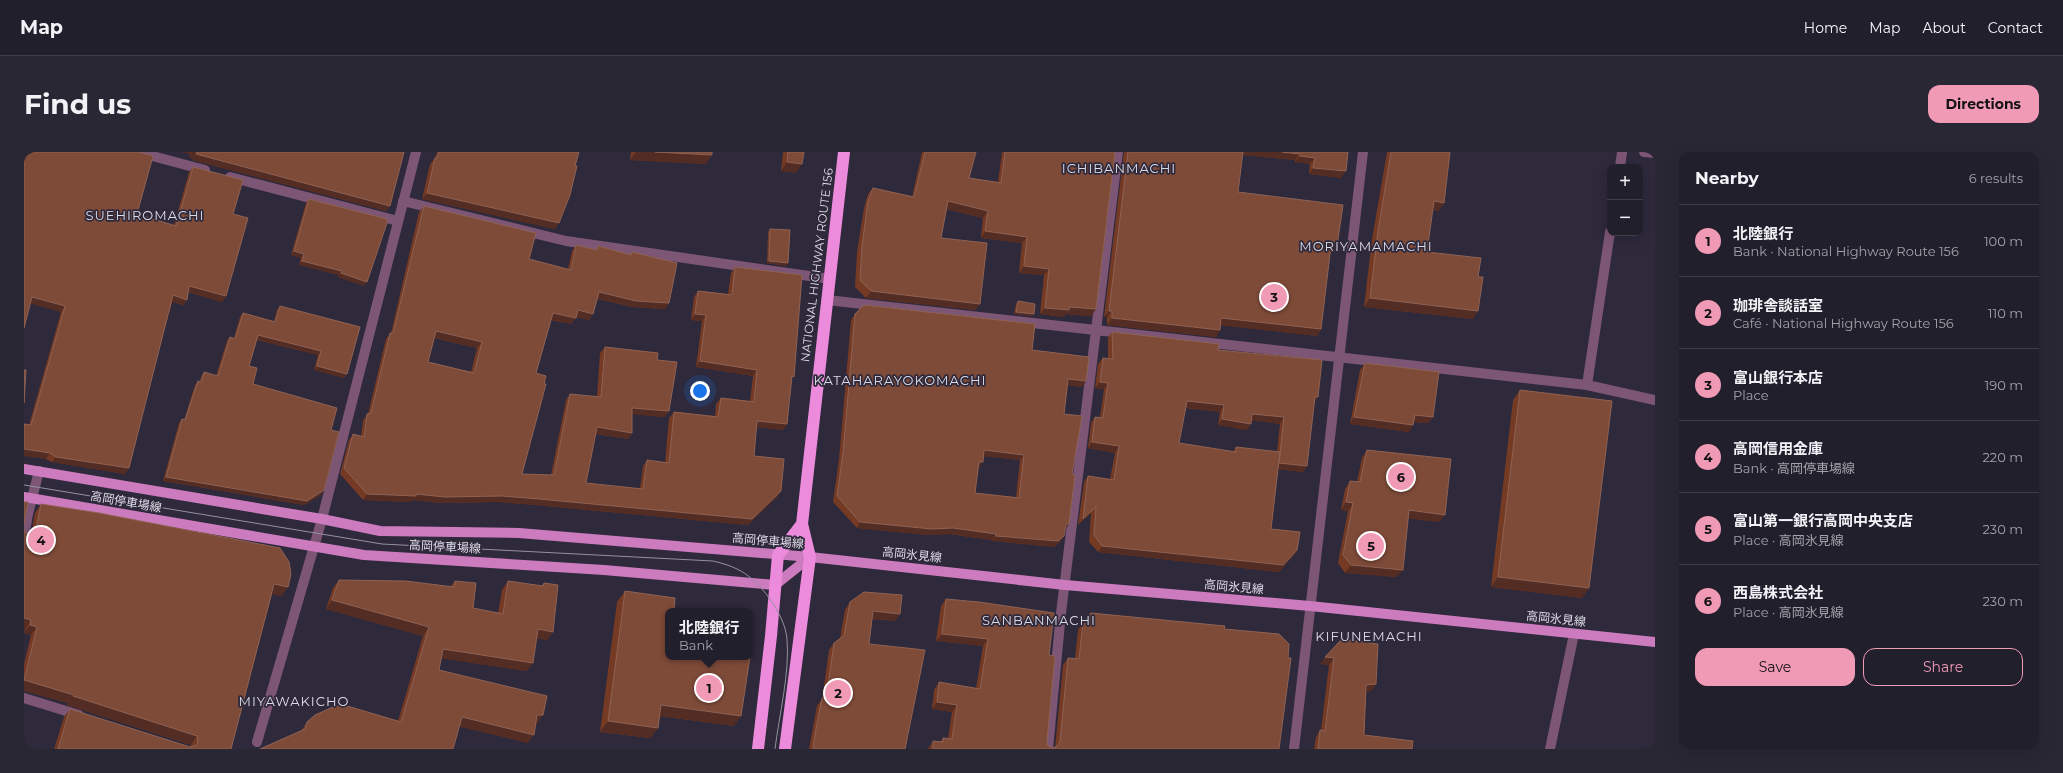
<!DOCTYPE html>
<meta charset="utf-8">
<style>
body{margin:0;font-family:Montserrat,"Noto Sans JP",sans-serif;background:#2a2734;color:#f1f3f6}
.controls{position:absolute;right:12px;top:12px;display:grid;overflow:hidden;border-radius:8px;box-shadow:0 4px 16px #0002}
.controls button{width:36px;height:36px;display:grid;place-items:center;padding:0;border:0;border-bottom:1px solid #3f3d48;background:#221f2c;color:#f1f3f6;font:20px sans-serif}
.you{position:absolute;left:676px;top:239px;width:14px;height:14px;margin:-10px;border:3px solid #fff;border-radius:50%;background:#1a73e8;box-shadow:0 0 0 6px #1a73e833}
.badge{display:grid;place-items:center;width:26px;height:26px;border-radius:50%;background:#f09ab6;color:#111;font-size:13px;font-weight:700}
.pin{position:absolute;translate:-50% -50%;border:2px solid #fff;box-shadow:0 1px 4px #0006}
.popup{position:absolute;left:641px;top:456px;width:88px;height:52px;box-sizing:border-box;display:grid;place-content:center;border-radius:8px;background:#221f2c;filter:drop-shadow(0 1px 3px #0005);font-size:13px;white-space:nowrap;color:#a2a2a9}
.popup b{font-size:15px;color:#f1f3f6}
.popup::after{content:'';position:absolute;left:50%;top:100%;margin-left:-8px;border:8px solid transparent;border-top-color:#221f2c}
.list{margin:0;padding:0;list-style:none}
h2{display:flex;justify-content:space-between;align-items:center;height:52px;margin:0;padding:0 16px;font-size:17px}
h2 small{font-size:13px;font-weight:400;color:#a2a2a9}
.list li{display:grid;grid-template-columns:26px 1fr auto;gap:12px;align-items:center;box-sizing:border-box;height:72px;padding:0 16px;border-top:1px solid #3f3d48}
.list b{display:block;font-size:15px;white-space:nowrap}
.list p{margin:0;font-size:13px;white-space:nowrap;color:#a2a2a9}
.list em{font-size:13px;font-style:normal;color:#a2a2a9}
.actions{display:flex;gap:8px;padding:12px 16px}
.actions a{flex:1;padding:9px 0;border:1px solid #f09ab6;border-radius:12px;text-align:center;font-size:14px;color:#f09ab6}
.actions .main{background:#f09ab6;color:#111}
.map{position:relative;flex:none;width:1631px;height:597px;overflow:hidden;border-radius:12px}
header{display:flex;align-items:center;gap:24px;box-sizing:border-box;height:56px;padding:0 20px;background:#221f2c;border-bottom:1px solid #3f3d48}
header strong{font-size:19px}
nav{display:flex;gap:22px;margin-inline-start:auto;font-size:14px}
.intro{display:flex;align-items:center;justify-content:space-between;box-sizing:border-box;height:96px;padding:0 24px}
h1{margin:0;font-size:28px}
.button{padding:10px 18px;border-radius:12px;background:#f09ab6;color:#111;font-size:14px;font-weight:700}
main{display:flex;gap:24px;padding:0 24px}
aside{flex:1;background:#221f2c;border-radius:12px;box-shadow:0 4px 16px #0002}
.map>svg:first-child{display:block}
</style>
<header>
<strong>Map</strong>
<nav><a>Home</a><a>Map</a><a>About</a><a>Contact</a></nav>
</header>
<div class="intro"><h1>Find us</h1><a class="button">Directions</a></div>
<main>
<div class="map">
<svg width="1631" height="597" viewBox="0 0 1631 597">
<rect width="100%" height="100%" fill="#2e293b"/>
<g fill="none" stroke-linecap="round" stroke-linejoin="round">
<!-- minor -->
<path stroke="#7d5676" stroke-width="10" d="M113 0 181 18
M1620 0 1631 1
M1596 15 1598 0
M206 25 374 69
M379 49 542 89 806 127
M803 148 1563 233 1631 248
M1563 233 1586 80
M0 385 4 362 15 319
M0 546 55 563
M233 590 298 367 392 0
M1024 597 1037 461 1094 0
M1270 597 1339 0
M1526 597 1550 482"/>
<!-- major -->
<path stroke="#cc7bbf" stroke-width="10" d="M0 317 298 367 356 379 495 381 786 405 1041 433 1286 454 1631 490
M0 345 340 403 580 418 751 433 786 405"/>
<!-- highway -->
<path stroke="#ec8adb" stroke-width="12" d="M734 597 747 484 754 403 778 372
M761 597 786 405 778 372 820 0"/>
<!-- tram -->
<path stroke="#9591a0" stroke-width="1" d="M0 333 358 392 689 409C697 411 705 413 713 417 735 427 761 462 763 487 766 520 755 564 751 597"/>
</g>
<!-- wall -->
<path fill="#743a24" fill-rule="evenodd" d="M0 0 113 62 150 73 165 20 169 15 209 62 202 144 198 150 164 140 163 148 159 153 148 150 101 322 28 310 22 307 5 273 37 160Z
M158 0H380L366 54 362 59 168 8 169 6 165 5 166 2Z
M413 0H555L531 77 398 47 406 12 411 6Z
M607 0H688L682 12 606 8Z
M759 0H780L772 21 757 19Z
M897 0H952L945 26 974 30 978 0H1091L1072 157 1067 164 1042 162 1040 165 1016 162 1020 123 995 121 998 91 957 86 959 66 922 57 917 86 956 152 951 158 842 146 831 135 833 100 840 56 844 42 849 36 888 45 898 0Z
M1100 0H1324L1317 26 1285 22 1286 12 1271 10V8L1218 3 1214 40 1308 101H1306L1297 177 1293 184 1197 173 1192 185 1083 173V165H1080Z
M1363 0H1426L1415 59 1408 58 1403 100 1449 167 1340 155 1348 87Z
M285 47 340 134 314 125 315 123 275 113 277 106 267 103 282 51Z
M400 54 505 107 544 117 548 99 552 93 572 98 574 94 606 103 608 100 645 151 641 157 608 155 573 147 569 162 565 168 552 165 547 172 527 168 512 221 498 322 527 323 542 248 546 242 573 245 576 201 581 195 633 208 641 265 608 262V281L604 287 572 282 562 331 616 337 619 314 623 308 641 311 645 266 650 260 691 264 692 252 697 246 726 249 729 224 672 215 678 169 667 168 670 145 674 139 704 142 707 121 711 115 767 228 763 272 759 278 732 275 730 304 757 339 753 345 724 373 511 353 474 350 417 351 389 348 387 350 339 348 316 322 325 288 329 282 337 284 339 268 344 262 362 187 367 181 395 60ZM410 186 453 196 447 220 404 210Z
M746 77 764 111 762 114 743 111 744 80Z
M994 149 1010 162 1008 164 990 162 992 152Z
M256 154 336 175 320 226 290 218 294 203 233 188 225 214 229 232 307 278 297 343 280 353 139 329 155 271 158 267 160 268 171 233 174 229H176L177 225 180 220 192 224 203 189 206 185 210 186 216 165 219 161 250 169 253 158Z
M831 162 1008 198 1058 235 1044 233 1040 262 1041 378 1036 390 1030 395 968 389V388L925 382 904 383 833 376 809 350 815 307 827 168ZM959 304 996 308 992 345 951 341 954 316Z
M1088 180 1194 198 1290 251 1279 320 1254 317 1247 377 1273 398 1269 404 1255 420 1074 400 1065 390 1067 361 1054 373 1060 330 1064 324 1086 327 1091 301 1064 296 1067 271 1071 265 1076 266 1080 237 1071 236 1074 212 1079 206H1084V186ZM1162 256 1196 260 1194 273 1223 278 1228 268 1256 272 1253 300 1212 295 1209 300 1155 291Z
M1341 211 1409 265 1404 271 1390 270 1385 280 1326 272 1336 218Z
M1496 238 1558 446 1467 435 1489 248Z
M1343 298 1415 370 1384 366 1373 425 1321 421 1314 411 1324 359 1317 358 1321 337 1326 329 1333 330 1338 306Z
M17 352 258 444 248 442 207 597H30L40 565 46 557 166 595 167 594V593L43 553 44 551 0 539V512L7 483 0 481 1 477 2 381 4 383H7L11 361Z
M315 428 426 435 431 429 449 456 474 461 478 438 484 429 517 434 520 431 529 480 523 488 512 486 503 519 417 506 415 518 513 572H512L504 591 436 574 277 579 283 570 374 569 399 484 302 457 309 436Z
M601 439 644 459V505L710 574 635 564 634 576 626 586 576 580 593 450Z
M922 447 1025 503 1023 589V593L1028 596H1031L1039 513 1044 506H1051L1054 478 1059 470 1200 477 1255 597H904L909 589 916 590 919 586 924 587 928 560 908 557 910 538 915 530 952 536 959 494 912 489 917 454Z
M826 450 871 469 848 467 845 492 881 597H785L793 554 798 547 805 498 810 491 816 486 821 458Z
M1318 487 1352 532 1347 539 1342 540 1340 583 1388 597H1290L1292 585 1296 578H1297L1305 513 1296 512Z"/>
<!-- shaded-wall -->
<path fill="#532c24" d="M158 0H167L166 2Z
M168 0H173L169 6 165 5Z
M612 0H631L688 3 682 12 606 8Z
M1217 0H1258L1276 2 1271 8 1215 3Z
M172 2 366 54 362 59 168 8Z
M1276 4 1291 6 1286 12 1271 10Z
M763 10 778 12 772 21 757 19Z
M1289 16 1322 19 1317 26 1285 22Z
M403 41 535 71 531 77 398 47Z
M924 49 964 59 959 66 919 56Z
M1410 49 1420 51 1415 59 1404 57Z
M961 79 1003 85 998 91 957 86Z
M1307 94H1313L1308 101 1303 100Z
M270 99 280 102 277 106 267 103Z
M278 109 318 119 315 123 275 113Z
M745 109 764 111 762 114 743 111Z
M1000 114 1025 117 1020 123 995 121Z
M317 121 343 130 340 134 314 125Z
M165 134 202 144 198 150 162 139Z
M847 139 956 152 951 158 842 146Z
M575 140 645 151 641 157 608 155 571 146Z
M149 143 163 148 159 153 145 149Z
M8 145 41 154 37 160 4 151Z
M1346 146 1454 159 1449 167 1340 155Z
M1045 155 1072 157 1067 164 1042 162 1040 165 1016 162 1021 156Z
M554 158 569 162 565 168 549 164Z
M1085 159H1088L1083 165H1080Z
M992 160 1010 162 1008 164 990 162Z
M529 161 552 166 547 172 525 167Z
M671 162 682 163 678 169 667 168Z
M1088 166 1196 178 1192 185 1083 173Z
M1197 166 1297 177 1293 184 1193 173Z
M412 179 458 190 453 196 408 185Z
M234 183 297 199 294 203 231 187Z
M676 209 733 218 729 224 672 215Z
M293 214 323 222 320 226 290 218Z
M1044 227 1062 229 1058 235 1040 233Z
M1076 230 1084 231 1080 237 1071 236Z
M1291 245H1294L1290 251Z
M1163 249 1200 253 1196 260 1158 255Z
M608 256 645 259 641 265 604 262Z
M1228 262 1260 265 1256 272 1224 268Z
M1391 263 1409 265 1404 271 1387 270Z
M1330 265 1389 273 1385 280 1326 272Z
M1198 267 1227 272 1223 278 1194 273Z
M733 269 763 272 759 278 729 275Z
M573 275 608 281 604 287 569 281Z
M1068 290 1095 294 1091 301 1064 296Z
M0 297 26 301 22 307 0 304Z
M960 298 1000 303 996 308 956 304Z
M32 305 105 316 101 322 28 310Z
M955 310H959L955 316Z
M1255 311 1283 314 1279 320 1251 317Z
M142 325 300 338 297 343 280 353 139 329Z
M757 339 753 345 724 373 511 353 474 350 417 351 389 348 387 350 339 348 343 342Z
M1322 350 1329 351 1324 359 1317 358Z
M1072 355 1067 361 1054 373 1059 367Z
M1385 358 1421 363 1415 370 1380 366Z
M836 370 929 376 972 382 968 388 925 382 904 383 833 376Z
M1042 372H1045L1041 378Z
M972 384H1040L1036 390 1030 395 968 389Z
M1078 394 1273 398 1269 404 1255 420 1074 400Z
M1327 413 1379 418 1373 425 1321 421Z
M1474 425 1565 436 1558 446 1467 435Z
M250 432 264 435 258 444 244 441Z
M308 448 405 475 399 484 302 457Z
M849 459 876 462 871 469 844 466Z
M0 466 7 468 1 477 0 476Z
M6 473 13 475 7 483 0 481Z
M514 477 529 480 523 488 508 486Z
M918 482 964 487 959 494 912 489Z
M419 497 509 511 503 519 413 506Z
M1301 505 1310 506 1305 513 1296 512Z
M0 528 50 543 44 551 0 539Z
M1352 532 1347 539 1337 540 1342 533Z
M49 544 173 584 167 593 43 553Z
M913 550 933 553 928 560 908 557Z
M637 553 717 564 710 574 629 563Z
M513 563H519L513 572 507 571Z
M438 565 510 583 504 591 432 574Z
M584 569 634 576 626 586 576 580Z"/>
<!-- building -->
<path fill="#7f4b39" stroke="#8e6254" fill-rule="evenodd" d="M0 0H115L129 4 113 62 152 74 169 15 219 28 209 62 224 66 202 144 165 134 163 148 149 143 105 316 32 305 26 301 0 297V272L7 273 41 154 8 145 0 176Z
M172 0H380L366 54 172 2 173 0Z
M415 0H555L551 14H553L546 43 535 71 403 41 411 6H413Z
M631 0H688V3Z
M764 0H780L778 12 763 10Z
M901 0H952L945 26 977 31 981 0H1091L1072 157 1045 155V158L1021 156 1025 117 1000 114 1003 85 961 79 964 59 924 49 917 86 963 91 956 152 847 139 836 128 838 94 844 49 849 36 890 45Z
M1104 0H1219L1214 40 1319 53 1313 94H1307L1297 177 1197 166 1196 178 1088 166V159H1085Z
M1258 0H1324L1322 19 1289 16 1291 6 1276 4V2Z
M1367 0H1426L1420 51 1410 49 1403 100 1457 106 1454 125H1459L1454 159 1346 146 1354 79Z
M285 47 363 67V71L343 130 317 121 318 119 278 109 280 102 270 99Z
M400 54 512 81 505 107 547 118 552 93 573 98 574 94 607 103 608 100 653 111 645 151 612 149 575 140 569 162 554 158 552 166 529 161 512 221 522 224 520 232H522L498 322 530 323 546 242 577 245 581 195 634 201 633 208 653 210 645 259 608 256V281L573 275 562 331 619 337 623 308 645 311 650 260 694 265 697 246 730 250 733 218 676 209 682 163 671 162 674 139 708 143 711 115 778 123 770 225 768 224 763 272 733 269 730 304 760 307 757 339 728 367 515 347 478 344 421 345 392 342V344L343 342 320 316 329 282 340 285 343 262 347 261 366 181H369ZM412 179 458 190 450 221 404 210Z
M746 77 766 78 764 111 745 109Z
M994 149 1011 152 1010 162 992 160Z
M840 153 1011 172 1008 198 1065 205 1062 229 1044 227 1040 262 1058 264 1048 322 1051 323 1045 372H1042L1040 384 1034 389 972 384V382L929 376 908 377 836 370 813 344 819 301 831 162ZM960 298 1000 303 995 346 951 341 955 310H959Z
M256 154 336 175 323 222 293 214 297 199 234 183 225 214 233 216 229 232 313 256 307 278 315 280 300 338 283 349 142 325 158 267 161 268 174 229 177 230 180 220 194 224 206 185 211 187 219 161 251 170Z
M1088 180 1195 192 1194 198 1298 208 1294 245H1291L1283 314 1255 311 1260 265 1228 262 1227 272 1198 267 1200 253 1163 249 1155 291 1212 300V295L1256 300 1247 377 1276 380 1273 398 1259 413 1078 394 1070 383 1072 355 1059 367 1064 324 1090 328 1095 294 1068 290 1071 265 1079 266 1084 231 1076 230 1079 206 1089 207Z
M1341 211 1415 220 1409 265 1391 263 1389 273 1330 265Z
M0 218H2L0 251Z
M1496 238 1588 249 1565 436 1474 425Z
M1343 298 1427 307 1421 363 1385 358 1379 418 1327 413 1319 403 1329 351 1322 350 1326 329 1336 330Z
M0 350H4L0 373Z
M17 352 75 361 256 396 265 410 267 422 264 435 250 432 207 597H34L46 557 166 595 173 593 174 590 173 584 49 544 50 543 0 528 13 475 6 473 7 468 0 466V377L2 381 4 383 9 382 12 378Z
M315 428 382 429 430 435 431 429 452 431 449 456 479 462 484 429 519 434 520 431 534 433 529 480 514 477 509 511 419 497 415 518 523 544 519 563H513L510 583 438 565 429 597H236L281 577 283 570 291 563 309 555 320 553 377 570 405 475 308 448Z
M601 439 651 446 650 459H644V505H726L717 564 637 553 634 576 584 569Z
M840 440 878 443 876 462 849 459 845 492 901 498 881 597H789L791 582 798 546 802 547 810 491 820 484 826 450Z
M922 447 955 450 1030 461 1025 503 1031 504 1023 589V593L1028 596 1032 595 1036 590 1044 506 1055 507 1059 470 1067 461 1201 474 1200 477 1255 482 1265 492 1264 506H1267L1255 597H909V589L919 590V586L928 587 933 553 913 550 915 530 956 537 964 487 918 482Z
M1318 487 1354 492 1352 532 1342 533 1340 583 1389 589 1388 597H1294L1296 578 1301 579 1310 506 1301 505Z"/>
<g text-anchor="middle" stroke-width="3.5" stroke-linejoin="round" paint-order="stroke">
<!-- street labels -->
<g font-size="12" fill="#dedbe7" stroke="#2e293b">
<text transform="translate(793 113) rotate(-83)" y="4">NATIONAL HIGHWAY ROUTE 156</text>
<text transform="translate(102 350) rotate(10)" y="4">高岡停車場線</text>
<text transform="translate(744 389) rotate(5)" y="4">高岡停車場線</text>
<text transform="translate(421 395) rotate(3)" y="4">高岡停車場線</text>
<text transform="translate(888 403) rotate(6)" y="4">高岡氷見線</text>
<text transform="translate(1210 435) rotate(5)" y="4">高岡氷見線</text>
<text transform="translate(1532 467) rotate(6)" y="4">高岡氷見線</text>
</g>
<!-- neighbourhood labels -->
<g font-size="13" letter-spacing="1" fill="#dedbe7" stroke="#2e293b">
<text x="1095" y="21">ICHIBANMACHI</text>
<text x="121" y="68">SUEHIROMACHI</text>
<text x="1342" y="99">MORIYAMAMACHI</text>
<text x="876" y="233">KATAHARAYOKOMACHI</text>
<text x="1015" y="473">SANBANMACHI</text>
<text x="1345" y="489">KIFUNEMACHI</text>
<text x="270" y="554">MIYAWAKICHO</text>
</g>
</g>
</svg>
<div class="controls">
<button>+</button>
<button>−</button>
</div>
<div class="you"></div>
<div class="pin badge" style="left:685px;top:536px">1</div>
<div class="popup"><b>北陸銀行</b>Bank</div>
<div class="pin badge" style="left:814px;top:541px">2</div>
<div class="pin badge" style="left:1250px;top:145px">3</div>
<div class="pin badge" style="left:17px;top:388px">4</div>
<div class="pin badge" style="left:1347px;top:394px">5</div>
<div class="pin badge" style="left:1377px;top:325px">6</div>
</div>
<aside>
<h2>Nearby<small>6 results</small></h2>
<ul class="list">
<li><span class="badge">1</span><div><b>北陸銀行</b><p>Bank · National Highway Route 156</p></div><em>100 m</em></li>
<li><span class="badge">2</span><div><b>珈琲舎談話室</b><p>Café · National Highway Route 156</p></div><em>110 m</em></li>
<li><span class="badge">3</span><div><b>富山銀行本店</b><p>Place</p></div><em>190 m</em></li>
<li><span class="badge">4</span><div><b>高岡信用金庫</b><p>Bank · 高岡停車場線</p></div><em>220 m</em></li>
<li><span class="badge">5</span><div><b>富山第一銀行高岡中央支店</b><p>Place · 高岡氷見線</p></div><em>230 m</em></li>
<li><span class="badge">6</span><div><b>西島株式会社</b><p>Place · 高岡氷見線</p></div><em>230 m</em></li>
</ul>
<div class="actions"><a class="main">Save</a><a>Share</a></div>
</aside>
</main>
